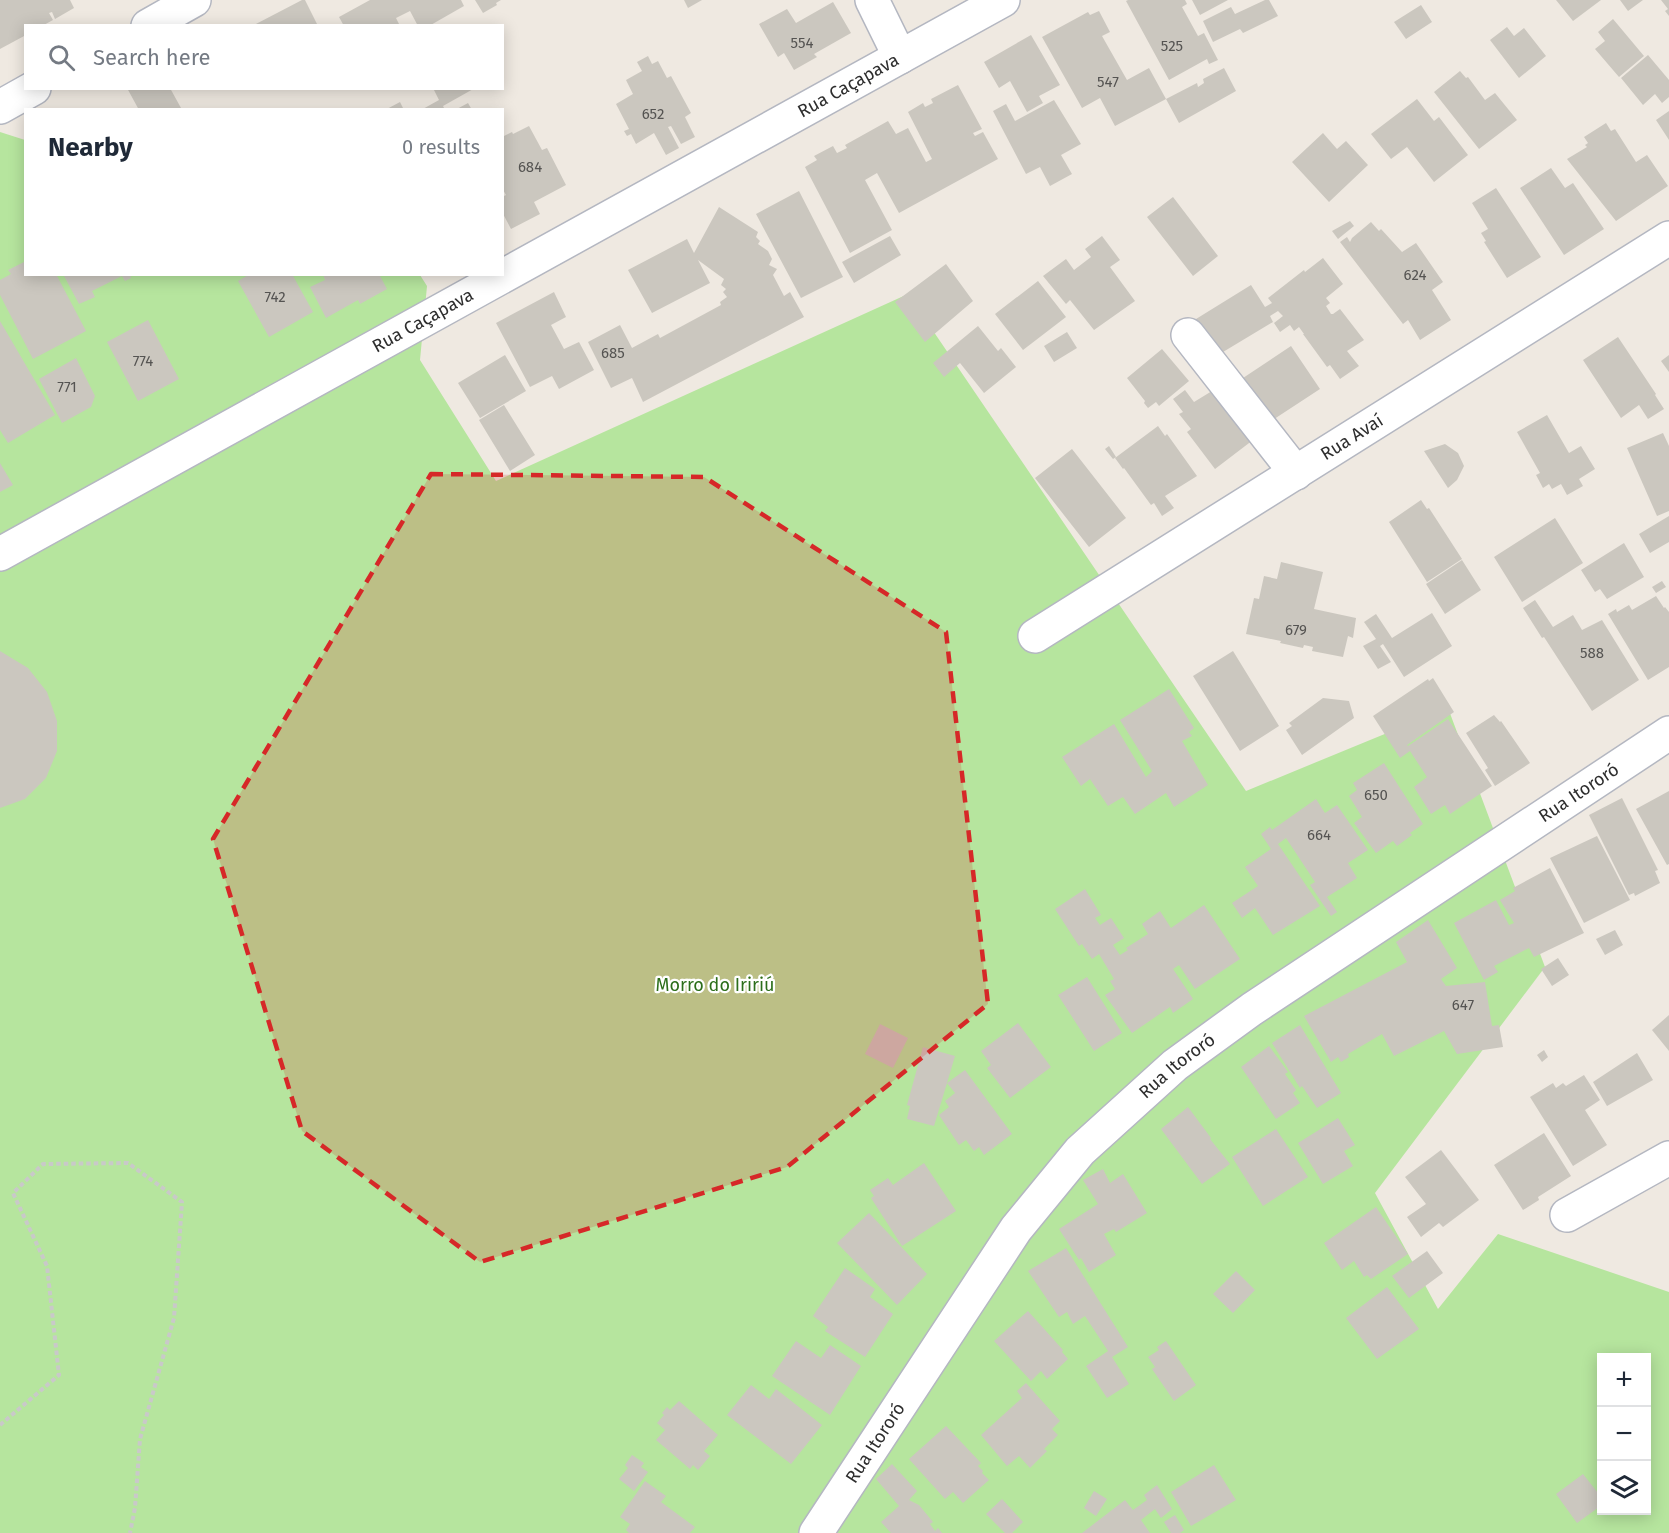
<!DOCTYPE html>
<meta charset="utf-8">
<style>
body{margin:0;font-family:"Fira Sans",sans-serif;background:#f6f6f7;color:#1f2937}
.controls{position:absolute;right:18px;bottom:18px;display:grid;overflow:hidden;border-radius:0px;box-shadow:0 3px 15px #0003}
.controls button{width:54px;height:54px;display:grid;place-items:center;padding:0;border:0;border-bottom:2px solid #e0e1e3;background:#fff;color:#1f2937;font:30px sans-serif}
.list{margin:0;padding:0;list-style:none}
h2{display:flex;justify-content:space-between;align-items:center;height:78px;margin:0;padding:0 24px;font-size:26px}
h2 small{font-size:20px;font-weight:400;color:#747a83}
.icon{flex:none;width:33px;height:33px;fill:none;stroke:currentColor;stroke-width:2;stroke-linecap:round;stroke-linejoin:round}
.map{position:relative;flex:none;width:1669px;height:1533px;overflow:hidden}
.search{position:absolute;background:#fff;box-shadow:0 3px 15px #0003;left:24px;top:24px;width:480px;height:66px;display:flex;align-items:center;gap:15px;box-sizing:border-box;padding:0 21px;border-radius:0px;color:#747a83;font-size:22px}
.panel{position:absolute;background:#fff;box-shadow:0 3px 15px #0003;left:24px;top:108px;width:480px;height:168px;border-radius:0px}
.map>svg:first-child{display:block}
</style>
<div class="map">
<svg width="1669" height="1533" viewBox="0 0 1669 1533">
<rect width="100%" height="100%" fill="#efe9e1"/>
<!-- green -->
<path fill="#b6e59e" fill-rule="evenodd" d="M0 132 25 140 26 274 420 275 427 286 420 360 496 481 908 294 1246 791 1448 708 1545 967 1375 1193 1438 1309 1498 1234 1669 1292V1533H0ZM1602 1358H1646V1510H1602Z"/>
<!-- building -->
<path fill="#cbc7bf" d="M0 0H70L74 8 55 19 52 12 49 13 53 20 42 26H26V35L0 49Z
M302 0H305L318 26H252Z
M370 0H461L464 6 429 26H418L410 11 396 18 400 26H344L339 17Z
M475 0H501L496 3 497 5 483 13Z
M684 0H702L688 8Z
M1128 0H1185L1187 4 1182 7 1198 36 1204 33 1218 60 1209 64 1207 59 1169 80 1126 1Z
M1192 0H1228L1200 15Z
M1265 0H1269L1278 16 1243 33 1240 29 1213 42 1203 21 1231 7 1235 14Z
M1556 0H1601L1573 21Z
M1620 0H1643L1628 11Z
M1661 0H1669V16L1665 11 1668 9Z
M833 2 851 33 814 54 817 57 794 70 784 53 778 57 759 24 787 9 796 23Z
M1421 5 1432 22 1406 39 1394 22Z
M1099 11 1110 32 1102 36 1127 80 1149 68 1166 99 1115 126 1100 98 1082 108 1042 37 1088 12 1090 15Z
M1613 19 1644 56 1619 77 1595 49 1605 41 1598 32Z
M1507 27 1514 36 1524 28 1546 56 1519 78 1490 40Z
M1031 35 1060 85 1039 96 1043 103 1027 112 1010 81 999 88 984 62Z
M1648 55 1669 80V97L1662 103 1655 94 1643 105 1621 78Z
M648 56 652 64 658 61 667 78 671 76 691 113 685 117 695 137 681 144 671 126 668 127 679 148 666 155 654 133 636 144 631 134 627 136 624 131 629 129 616 104 633 94 626 80 642 71 637 62Z
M1224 68 1236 91 1179 123 1166 99 1197 83 1198 87 1204 83 1203 79Z
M1460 71 1466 78 1468 77 1485 100 1495 93 1517 120 1479 149 1434 92Z
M958 85 982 129 973 133 975 136 983 132 998 159 899 213 877 173 865 180 892 230 850 253 805 167 817 160 814 156 833 146 837 153 847 148 845 145 888 121 896 134 908 128 926 162 932 159 908 112 923 103 925 107 933 103 931 99Z
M127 88H170L181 108 139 110Z
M433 88H475L443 106 445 110H421L439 100Z
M1417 99 1434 121 1439 117 1468 155 1434 182 1407 147 1391 159 1371 134Z
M1054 100 1081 144 1061 155 1072 174 1050 186 1040 167 1026 174 993 111 1006 104 1015 121Z
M400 102 404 110H385Z
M468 103 472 110H455Z
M1669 111V140L1656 120Z
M1606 123 1611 131 1615 129 1636 162 1647 155 1668 186 1616 221 1567 159 1587 147 1585 145 1588 143 1584 137Z
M529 126 542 150 547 148 566 185 534 202 540 214 511 229 502 212V197L506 195 502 188V137L512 132 513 134Z
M1323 133 1337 149 1346 141 1368 165 1329 202 1292 162Z
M1551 168 1565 188 1573 183 1604 229 1564 255 1520 188Z
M1496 188 1541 257 1507 278 1484 242 1486 241 1481 233 1488 229 1472 203Z
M799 191 843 277 801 298 756 214Z
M1173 197 1218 256 1193 276 1147 217Z
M719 207 758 232 756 237 760 241 758 244 768 251 772 259 769 265 777 269 773 275 784 296 790 292 804 317 643 402 632 378 611 388 588 342 620 325 632 348 658 334 660 338 721 305 720 302 727 297 723 292 726 289 721 285 724 279 698 260 710 283 652 313 628 270 687 239 694 253Z
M1350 221 1354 226 1338 239 1332 231Z
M1371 222 1379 231 1381 229 1402 252 1416 243 1443 282 1432 290 1451 320 1420 340 1408 320 1403 324 1340 242 1347 237 1350 242 1352 238Z
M890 236 901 255 854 283 842 262Z
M1102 236 1120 260 1110 267 1135 301 1094 330 1070 300 1066 304 1043 276 1066 259 1074 270 1091 257 1085 249Z
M1323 258 1343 284 1326 298 1330 303 1326 306 1331 314H1333L1340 309 1364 340 1347 351 1359 366 1340 379 1330 365 1327 367 1303 334H1304L1299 327 1294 331 1290 325 1280 332 1274 323 1283 316 1278 311 1270 316 1273 322 1218 355 1196 319 1251 285 1265 307 1272 303 1268 298 1304 270 1305 272Z
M26 261V274H56L86 331 33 359 0 295V280L11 274 8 270Z
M946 264 973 301 925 342 895 302Z
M63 274H130L131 278 125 281 122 276 92 291 95 297 79 304Z
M250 274H292L313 312 269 337 238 281Z
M323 274H379L387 289 360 304 358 300 326 318 310 287 325 280Z
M1038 281 1066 317 1023 350 995 314Z
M554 292 566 317 551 325 564 349 579 342 594 370 559 389 552 376 530 387 496 323Z
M148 320 179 379 138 401 107 342Z
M0 321 55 415 8 443 0 430Z
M978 326 998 351 1001 348 1016 367 984 393 960 363 944 377 933 363Z
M1067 332 1077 348 1054 362 1044 346Z
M1618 337 1656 394 1655 395 1664 409 1648 419 1639 405 1621 418 1583 360Z
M1291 346 1320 389 1268 423 1240 380Z
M1162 349 1189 381 1159 406 1156 402 1148 408 1144 403 1145 401 1127 378Z
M505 355 526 391 480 418 458 383Z
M1669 355V372L1661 361Z
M76 358 95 396 91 407 62 423 39 379Z
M1185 390 1194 402 1212 391 1253 440 1215 469 1187 432 1191 429 1179 414 1183 412 1173 399Z
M504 405 535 455 510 471 479 420Z
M1547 415 1569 453 1581 446 1595 469 1579 479 1583 486 1567 495 1561 484 1552 489 1549 484 1543 488 1536 475 1540 473 1517 432Z
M1158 426 1165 436 1167 434 1197 476 1165 496 1174 508 1162 516 1154 503 1151 505 1124 468 1123 469 1115 458Z
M1663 433 1669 446V511L1657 516 1627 448Z
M1445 444 1458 453 1464 466 1457 480 1448 488 1424 451Z
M1109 446 1116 457 1113 459 1105 449Z
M1072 449 1126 518 1089 547 1035 478Z
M0 463 13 485 0 492Z
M1421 500 1427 509 1429 508 1462 559 1427 582 1389 522Z
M1669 516V542L1650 553 1639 534Z
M1555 518 1583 563 1522 602 1494 557Z
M1624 543 1644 577 1607 599 1600 589 1595 592 1581 570Z
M1462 560 1481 590 1445 614 1426 584Z
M1281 562 1323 572 1314 609 1356 618 1353 638 1348 636 1343 657 1312 651 1313 647 1304 645 1303 648 1280 643 1281 641 1246 634 1254 598 1259 599 1264 576 1277 579Z
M1662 581 1666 587 1656 593 1652 587Z
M1656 596 1664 608 1665 607 1669 612V667L1648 680 1608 614 1616 609 1617 612 1629 605 1632 610Z
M1535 600 1553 627 1573 615 1582 630 1602 620 1639 680 1592 711 1544 637 1542 638 1523 608Z
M1432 613 1452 646 1404 677 1383 644 1380 646 1391 662 1378 669 1363 646 1376 639 1364 622 1376 614 1392 638Z
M0 651 28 668 47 692 57 721V751L46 778 25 799 0 808Z
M1233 651 1279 726 1240 751 1193 676Z
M1433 678 1454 712 1407 745 1408 746 1448 719 1492 786 1450 814 1445 805 1431 814 1414 787 1427 777 1410 751 1400 758 1373 716 1428 679 1429 681Z
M1169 689 1194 728 1189 732 1192 736 1182 741 1208 785 1174 807 1166 793 1135 814 1123 797 1108 806 1090 779 1081 786 1062 757 1114 724 1146 777 1152 771 1120 720Z
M1323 698 1349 701 1354 718 1302 755 1286 730 1292 726 1289 723Z
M1494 715 1500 722 1501 721 1530 763 1495 786 1485 770 1488 768 1466 733Z
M1384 763 1423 824 1410 833 1412 835 1397 846 1393 841 1376 853 1354 823 1362 817 1349 796 1357 790 1353 783Z
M1669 791V864L1667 865 1636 809Z
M1622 798 1658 870 1655 871 1660 883 1635 896 1634 893 1629 895 1589 815Z
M1316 799 1325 813 1337 805 1368 850 1348 863 1357 878 1327 897 1337 912 1331 916 1310 885 1315 882 1286 838 1278 844 1320 906 1273 935 1255 908 1242 918 1232 903 1258 886 1245 867 1271 849 1261 834 1270 827 1272 830Z
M1597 836 1630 900 1584 923 1550 858Z
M1550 868 1584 933 1534 957 1529 948 1494 966 1498 972 1484 980 1454 923 1496 900 1509 925 1514 923 1500 900 1515 891 1513 888Z
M1085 889 1101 915 1095 918 1100 925 1111 918 1124 938 1113 945 1120 955 1128 950 1126 948 1148 934 1142 924 1160 911 1171 928 1204 905 1240 959 1195 989 1179 965 1173 969 1193 999 1173 1013 1170 1007 1132 1033 1105 995 1115 989 1110 981 1114 979 1099 954 1092 959 1082 944 1079 946 1055 909Z
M1428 920 1457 968 1441 979 1446 986 1485 982 1492 1026 1499 1025 1503 1047 1457 1054 1444 1031 1394 1056 1382 1034 1348 1054 1349 1057 1341 1062 1338 1057 1331 1062 1304 1016 1407 962 1396 942Z
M1615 930 1623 945 1605 955 1596 939Z
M1558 958 1569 975 1552 986 1541 969Z
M1087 977 1122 1033 1094 1051 1058 995Z
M1669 1015V1051L1652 1030Z
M1018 1023 1051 1067 1010 1098 987 1068 991 1065 981 1051Z
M880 1024 908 1038 893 1068 865 1054Z
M1300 1025 1341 1093 1317 1108 1302 1086 1300 1088 1272 1043Z
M1269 1046 1288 1072 1285 1074 1296 1090 1293 1093 1300 1103 1276 1119 1241 1067Z
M923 1047 955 1056 947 1083 965 1070 1012 1134 984 1155 979 1147 974 1151 966 1140 959 1145 939 1115 949 1107 945 1101 955 1093 947 1083 934 1126 907 1119 910 1106 907 1105Z
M1544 1050 1548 1057 1542 1062 1537 1055Z
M1637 1053 1653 1080 1607 1106 1593 1082Z
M1584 1075 1600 1100 1585 1110 1607 1145 1573 1166 1530 1097 1553 1083 1556 1088 1563 1083 1566 1086Z
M1188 1107 1211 1138 1210 1139 1230 1164 1202 1184 1161 1129Z
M1338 1118 1355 1145 1344 1151 1353 1166 1323 1184 1298 1143Z
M1276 1129 1308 1177 1263 1206 1232 1157Z
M1544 1133 1571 1176 1538 1197 1539 1200 1523 1210 1494 1165Z
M1441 1150 1479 1200 1443 1227 1439 1223 1421 1237 1407 1217 1426 1204 1405 1177Z
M924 1163 956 1211 902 1246 871 1198 874 1196 870 1190 888 1178 893 1185Z
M1103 1169 1110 1183 1123 1174 1147 1213 1116 1232 1114 1229 1104 1234 1116 1255 1089 1272 1081 1258 1079 1260 1059 1229 1098 1204 1083 1180Z
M1376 1207 1408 1254 1371 1279 1367 1275 1364 1277 1354 1261 1342 1270 1324 1243Z
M869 1213 927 1274 897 1305 837 1243Z
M1066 1248 1128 1347 1112 1357 1129 1384 1107 1398 1086 1366 1108 1351 1085 1316 1073 1324 1067 1312 1059 1317 1028 1271Z
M1427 1251 1443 1273 1409 1298 1392 1276Z
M845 1268 875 1289 870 1297 893 1314 865 1357 825 1331 828 1327 813 1316Z
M1236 1271 1255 1290 1233 1313 1213 1294Z
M1387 1287 1419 1329 1377 1359 1346 1318Z
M1028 1311 1063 1350 1062 1352 1068 1359 1047 1379 1041 1371 1031 1381 994 1341Z
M796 1341 821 1358 830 1345 861 1366 830 1415 772 1376Z
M1166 1341 1196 1385 1174 1401 1152 1369 1155 1367 1148 1357 1159 1350 1157 1347Z
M1026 1383 1060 1421 1052 1429 1058 1435 1044 1449 1047 1451 1030 1468 1019 1456 1007 1466 981 1435 1022 1398 1017 1391Z
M751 1385 769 1399 776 1389 822 1425 791 1464 727 1415Z
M679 1401 718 1435 704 1451 710 1456 698 1470 693 1465 690 1469 656 1440 665 1430 657 1423 664 1415 662 1413 667 1407 670 1410Z
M946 1426 981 1463 978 1466 983 1471 982 1473 989 1480 963 1503 953 1492 945 1499 909 1459Z
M632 1455 644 1463 641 1467 648 1472 634 1491 619 1479 628 1468 625 1465Z
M892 1464 917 1491 909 1500 919 1505 933 1522 930 1524 935 1531 938 1528 942 1533H891L881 1522 899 1506 876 1479Z
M1214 1465 1236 1500 1191 1526 1171 1492Z
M1583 1474 1602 1498V1505L1577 1523 1556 1494Z
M645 1481 666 1496 661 1502 695 1527 690 1533H629L626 1530 630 1524 620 1517Z
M1157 1485 1172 1509 1161 1518 1155 1509 1141 1520 1150 1533H1082L1125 1500 1133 1510 1147 1500 1144 1495Z
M1094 1491 1107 1499 1096 1516 1084 1508Z
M1002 1499 1023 1522 1012 1533H1005L986 1514Z
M1175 1515 1184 1530 1180 1533H1171L1164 1522Z"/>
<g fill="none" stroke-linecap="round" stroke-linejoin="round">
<defs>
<g id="minor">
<path d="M872 0 900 57"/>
<path d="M148 26 194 0"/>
<path d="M0 107 34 88"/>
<path d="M1188 335 1296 473"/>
<path id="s1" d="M0 554 1003 0"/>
<path id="s2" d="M1035 636 1669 238"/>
<path d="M1567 1215 1669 1158"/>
<path id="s3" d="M816 1533 1016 1229 1080 1151 1175 1065 1252 1009 1669 733"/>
</g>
</defs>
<!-- minor casing -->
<use href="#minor" stroke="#b4b7c1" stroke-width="36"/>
<!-- path -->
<path stroke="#c9c9c9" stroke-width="4" stroke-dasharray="4.5 3" stroke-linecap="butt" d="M0 1425 59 1375 47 1266 13 1193 43 1164 128 1163 182 1202 174 1318 140 1439 135 1508 130 1533"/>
<!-- minor -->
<use href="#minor" stroke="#fff" stroke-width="33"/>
</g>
<!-- marked area -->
<path fill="#d62828" fill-opacity="0.2" stroke="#d62828" stroke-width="4.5" stroke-dasharray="12 8" stroke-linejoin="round" d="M431 474 704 477 946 632 988 1004 787 1167 480 1262 302 1131 213 839Z"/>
<g text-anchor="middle" stroke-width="4.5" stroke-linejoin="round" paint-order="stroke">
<!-- number labels -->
<g font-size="15" fill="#555452">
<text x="802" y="48">554</text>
<text x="1172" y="51">525</text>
<text x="1108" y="87">547</text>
<text x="653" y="119">652</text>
<text x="530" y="172">684</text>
<text x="1415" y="280">624</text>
<text x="275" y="302">742</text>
<text x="613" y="358">685</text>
<text x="143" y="366">774</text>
<text x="67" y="392">771</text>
<text x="1296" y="635">679</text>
<text x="1592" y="658">588</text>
<text x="1376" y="800">650</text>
<text x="1319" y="840">664</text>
<text x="1463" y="1010">647</text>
</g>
<!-- street labels -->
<g font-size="18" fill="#2e2e2e" stroke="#fff">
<text dy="6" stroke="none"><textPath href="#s1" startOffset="969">Rua Caçapava</textPath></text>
<text dy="6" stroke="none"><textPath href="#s1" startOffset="483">Rua Caçapava</textPath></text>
<text dy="6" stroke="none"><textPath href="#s2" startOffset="374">Rua Avaí</textPath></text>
<text dy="6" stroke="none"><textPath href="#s3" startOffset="1080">Rua Itororó</textPath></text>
<text dy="6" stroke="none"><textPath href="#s3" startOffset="594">Rua Itororó</textPath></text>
<text dy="6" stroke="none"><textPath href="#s3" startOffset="108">Rua Itororó</textPath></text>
</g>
<!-- park labels -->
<g font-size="18" fill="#2c6e1b" stroke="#fff">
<text x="715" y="991">Morro do Iririú</text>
</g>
</g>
</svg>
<div class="controls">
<button>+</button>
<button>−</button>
<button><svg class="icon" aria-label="layers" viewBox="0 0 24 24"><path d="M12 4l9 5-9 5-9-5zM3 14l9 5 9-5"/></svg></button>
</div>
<div class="search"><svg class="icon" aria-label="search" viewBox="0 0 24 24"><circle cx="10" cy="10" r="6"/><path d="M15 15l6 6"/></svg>Search here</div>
<section class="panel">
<h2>Nearby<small>0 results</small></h2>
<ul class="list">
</ul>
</section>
</div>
